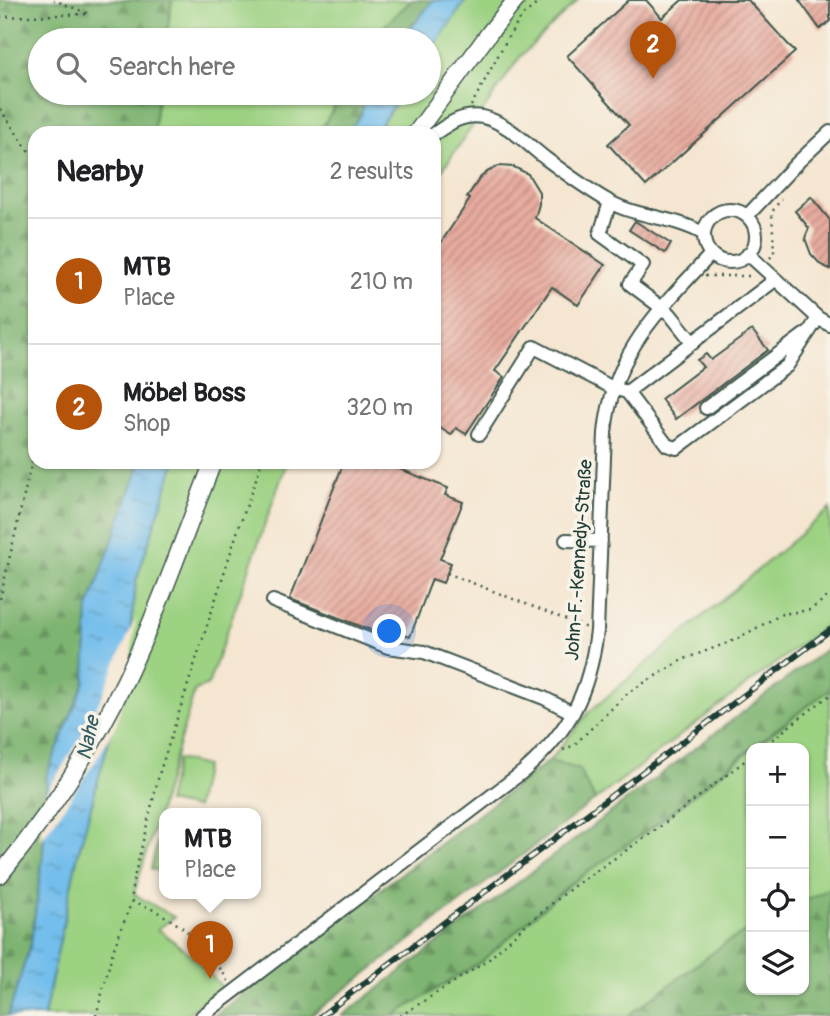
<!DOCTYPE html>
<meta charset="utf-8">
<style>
body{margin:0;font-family:Pangolin,sans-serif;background:#f2f2f2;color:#202124}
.controls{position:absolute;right:21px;bottom:21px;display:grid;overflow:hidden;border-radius:14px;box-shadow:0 2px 5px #0004}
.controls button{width:63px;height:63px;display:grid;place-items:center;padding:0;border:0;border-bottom:2px solid #e0e0e0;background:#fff;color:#202124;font:35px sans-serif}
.you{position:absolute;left:390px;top:632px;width:24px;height:24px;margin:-18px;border:5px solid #fff;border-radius:50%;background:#1a73e8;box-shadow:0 0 0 10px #1a73e833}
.badge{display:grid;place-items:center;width:46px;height:46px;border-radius:50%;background:#b45309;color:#fff;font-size:23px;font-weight:700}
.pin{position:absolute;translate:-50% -58px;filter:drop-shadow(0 2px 4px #0008)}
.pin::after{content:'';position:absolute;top:37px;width:24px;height:21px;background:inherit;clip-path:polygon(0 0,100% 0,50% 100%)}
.popup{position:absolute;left:159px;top:808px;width:102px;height:91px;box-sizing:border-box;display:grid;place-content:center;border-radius:14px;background:#fff;filter:drop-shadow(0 2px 5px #0005);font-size:23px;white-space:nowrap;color:#757577}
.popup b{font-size:26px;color:#202124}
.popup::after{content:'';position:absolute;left:50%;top:100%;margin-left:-14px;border:14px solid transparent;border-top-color:#fff}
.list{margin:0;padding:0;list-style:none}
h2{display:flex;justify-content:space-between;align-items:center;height:91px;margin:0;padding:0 28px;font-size:30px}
h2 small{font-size:23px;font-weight:400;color:#757577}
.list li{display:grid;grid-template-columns:46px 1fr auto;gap:21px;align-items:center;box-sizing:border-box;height:126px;padding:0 28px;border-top:2px solid #e0e0e0}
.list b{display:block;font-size:26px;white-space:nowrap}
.list p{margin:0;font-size:23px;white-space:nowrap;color:#757577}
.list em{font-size:23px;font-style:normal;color:#757577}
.icon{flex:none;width:38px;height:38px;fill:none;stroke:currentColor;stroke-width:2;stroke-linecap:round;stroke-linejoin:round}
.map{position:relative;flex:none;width:830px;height:1016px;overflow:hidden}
.search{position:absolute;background:#fff;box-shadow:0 2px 5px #0004;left:28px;top:28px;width:413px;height:77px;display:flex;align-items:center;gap:18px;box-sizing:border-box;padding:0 24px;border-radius:38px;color:#757577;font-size:26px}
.panel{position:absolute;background:#fff;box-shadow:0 2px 5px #0004;left:28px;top:126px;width:413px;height:343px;border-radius:21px}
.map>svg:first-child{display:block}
</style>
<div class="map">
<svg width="830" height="1016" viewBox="0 0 830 1016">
<defs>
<pattern id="forest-firs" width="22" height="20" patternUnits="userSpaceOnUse" patternTransform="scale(1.75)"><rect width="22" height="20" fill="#7eb471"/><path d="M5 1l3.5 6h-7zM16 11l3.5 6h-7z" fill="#67945e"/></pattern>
<pattern id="water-ripples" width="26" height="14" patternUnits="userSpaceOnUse" patternTransform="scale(1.75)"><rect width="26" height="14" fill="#73beec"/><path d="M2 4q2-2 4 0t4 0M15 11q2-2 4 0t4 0" fill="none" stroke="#5e9cc0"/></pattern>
<pattern id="building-hatch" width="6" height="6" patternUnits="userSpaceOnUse" patternTransform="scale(1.75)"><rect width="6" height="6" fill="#e8ab9f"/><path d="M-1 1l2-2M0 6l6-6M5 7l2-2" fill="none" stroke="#bb8c82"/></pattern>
</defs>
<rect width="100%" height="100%" fill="#f7f3e8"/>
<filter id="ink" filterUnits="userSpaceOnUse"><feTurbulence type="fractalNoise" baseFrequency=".0143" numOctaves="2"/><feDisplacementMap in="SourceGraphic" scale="14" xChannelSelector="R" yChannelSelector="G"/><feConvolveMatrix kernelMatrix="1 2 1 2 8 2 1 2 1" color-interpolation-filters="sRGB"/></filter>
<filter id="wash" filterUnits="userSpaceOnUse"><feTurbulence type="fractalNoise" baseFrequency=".00686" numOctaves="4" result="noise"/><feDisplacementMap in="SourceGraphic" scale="28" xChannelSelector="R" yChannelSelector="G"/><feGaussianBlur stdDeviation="1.57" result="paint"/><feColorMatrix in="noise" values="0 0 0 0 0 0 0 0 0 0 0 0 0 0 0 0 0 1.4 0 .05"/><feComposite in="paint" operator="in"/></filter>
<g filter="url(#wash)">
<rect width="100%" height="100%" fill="#f5e6d1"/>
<!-- grass -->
<path fill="#9dd283" stroke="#5e885c" stroke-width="2" d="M172 0H412L381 29 375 40H166Z
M466 0H578L520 57 434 182V133H375L402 93H429V54Z
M158 93H343L319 133H153Z
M175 462H287L208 685 195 690 134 894 174 917 158 929 192 956 222 987 184 1016H44L77 858 125 680 136 581Z
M830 509V622L595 800 579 769 549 761 589 712Z
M830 689V888L804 901V748H753Z
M751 750V929L727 942 628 1016H393L482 961 569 885 654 826Z
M177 759 205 766 196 808 167 802Z
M160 832 164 833V872L151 869Z"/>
<!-- forest -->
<path fill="url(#forest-firs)" stroke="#4e7852" stroke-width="2" d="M0 0H172L166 40H40V93H158L153 133H35V462H141L88 609 85 681 47 774 43 856 31 943 8 1016H0Z
M412 0H433L402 40H375L381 29Z
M343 93H370L364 100 361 115 347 133H319Z
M830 646V689L751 748 654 826 569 885 482 961 393 1016H342Z
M549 761 579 769 595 800 310 1016H214Z
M830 888V1016H628L727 942 751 929V990H804V901Z"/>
<!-- water -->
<path fill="url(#water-ripples)" stroke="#497e90" stroke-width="2" d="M433 0H466L429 54V40H402Z
M370 93H402L375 133H347L361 115 364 100Z
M141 462H175L136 581 125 680 77 858 44 1016H8L31 943 43 856 47 774 85 681 88 609Z"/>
<!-- pier -->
<path fill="#f5e6d1" d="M136 617 128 680 116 725 97 759 40 842 42 799 79 740 102 696Z"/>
<g id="blocks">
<!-- building -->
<path fill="url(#building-hatch)" d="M629 0H646L662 18 682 0H748L795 52 646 186 608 144 629 125 567 56Z
M799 0H830V21L820 29Z
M498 166 514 167 528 174 539 192V204L535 218 605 265 578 305 552 287 495 371 504 377 466 434 456 428 451 435 434 424V253L470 199 467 197 480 178 487 172Z
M811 197 830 220V269L821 265 811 254 805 238 809 228 795 211Z
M635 221 671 244 665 253 629 230Z
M752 330 768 350 676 419 661 399 703 367 697 360 706 354 711 360Z
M344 462H382L448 488 445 495 463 502 440 559 451 563 443 583 432 579 410 637 392 630 389 637 290 599Z"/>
</g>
</g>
<g filter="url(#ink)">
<use href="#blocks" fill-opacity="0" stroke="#3f564c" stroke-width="2"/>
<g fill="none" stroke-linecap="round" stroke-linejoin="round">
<defs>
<path id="minor" d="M434 134C450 123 463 113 483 117 507 123 526 143 545 158 565 173 586 188 608 201 637 218 674 216 704 234
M610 202 600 234 643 265 630 284 670 314 693 343
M704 236a26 26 0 1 1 52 0a26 26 0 1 1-52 0Z
M747 216 797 163 830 132
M748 254 818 318 830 325
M627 392 667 445 677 448 787 366 818 318
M706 408 804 335
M479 434 534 347 613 388 627 392 775 280
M566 540 601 541
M273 601 388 647 424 652 544 698 573 713
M202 1016 524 771C571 729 589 693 597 631L605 433C613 351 659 311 711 254"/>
<path id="major" d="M416 133 490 32 516 0
M0 875C49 815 92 749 126 679 159 609 185 534 213 462"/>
</defs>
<!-- minor casing -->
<use href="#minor" stroke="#3f564c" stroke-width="16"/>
<!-- major casing -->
<use href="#major" stroke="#3f564c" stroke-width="19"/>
<!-- path -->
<path stroke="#3f564c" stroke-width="2.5" stroke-dasharray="2 5" stroke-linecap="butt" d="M0 17 89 14 54 0
M471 106 507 39 523 15 542 0
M0 109 35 160
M770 258 774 253 772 212 781 199
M705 276H754
M447 573 587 628
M0 599 35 448
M761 748 830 695
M563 750 574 745 629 692 682 660 735 640 782 614 810 610 830 595
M132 901C157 909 185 927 203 946 213 956 221 970 229 982
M96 1016 113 951 132 901V886L160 771 237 533 262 462
M400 1016 487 961 523 927 574 886 656 830 751 756"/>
<!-- minor -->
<use href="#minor" stroke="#fff" stroke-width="12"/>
<!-- major -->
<use href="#major" stroke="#fff" stroke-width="16"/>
<defs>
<path id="rail" d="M321 1016 830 630"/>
</defs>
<!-- rail casing -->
<use href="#rail" stroke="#1f3d34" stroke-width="6"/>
<!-- rail -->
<use href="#rail" stroke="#f7f3e8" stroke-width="3.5" stroke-dasharray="10" stroke-linecap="butt"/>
</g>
</g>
<g text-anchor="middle" stroke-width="7" stroke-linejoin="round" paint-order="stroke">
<!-- street labels -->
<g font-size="19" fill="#1f3d34" stroke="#f7f3e8">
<text transform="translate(578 560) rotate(-86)" y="7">John-F.-Kennedy-Straße</text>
</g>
<!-- water labels -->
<g font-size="21" font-style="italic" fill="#345d62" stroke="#f7f3e8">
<text transform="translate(88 738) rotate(-78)" y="7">Nahe</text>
</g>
</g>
</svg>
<div class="controls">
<button>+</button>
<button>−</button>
<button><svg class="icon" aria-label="locate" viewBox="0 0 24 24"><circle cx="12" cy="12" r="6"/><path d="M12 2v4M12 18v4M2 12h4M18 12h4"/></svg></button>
<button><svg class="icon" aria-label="layers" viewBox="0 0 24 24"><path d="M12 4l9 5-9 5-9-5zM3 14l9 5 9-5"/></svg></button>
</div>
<div class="you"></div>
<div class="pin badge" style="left:210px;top:979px">1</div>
<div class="popup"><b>MTB</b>Place</div>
<div class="pin badge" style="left:653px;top:79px">2</div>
<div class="search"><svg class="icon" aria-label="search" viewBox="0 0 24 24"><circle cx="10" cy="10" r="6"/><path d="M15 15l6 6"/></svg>Search here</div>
<section class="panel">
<h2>Nearby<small>2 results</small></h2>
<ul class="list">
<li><span class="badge">1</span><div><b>MTB</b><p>Place</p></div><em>210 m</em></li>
<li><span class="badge">2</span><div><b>Möbel Boss</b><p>Shop</p></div><em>320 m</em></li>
</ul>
</section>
</div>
